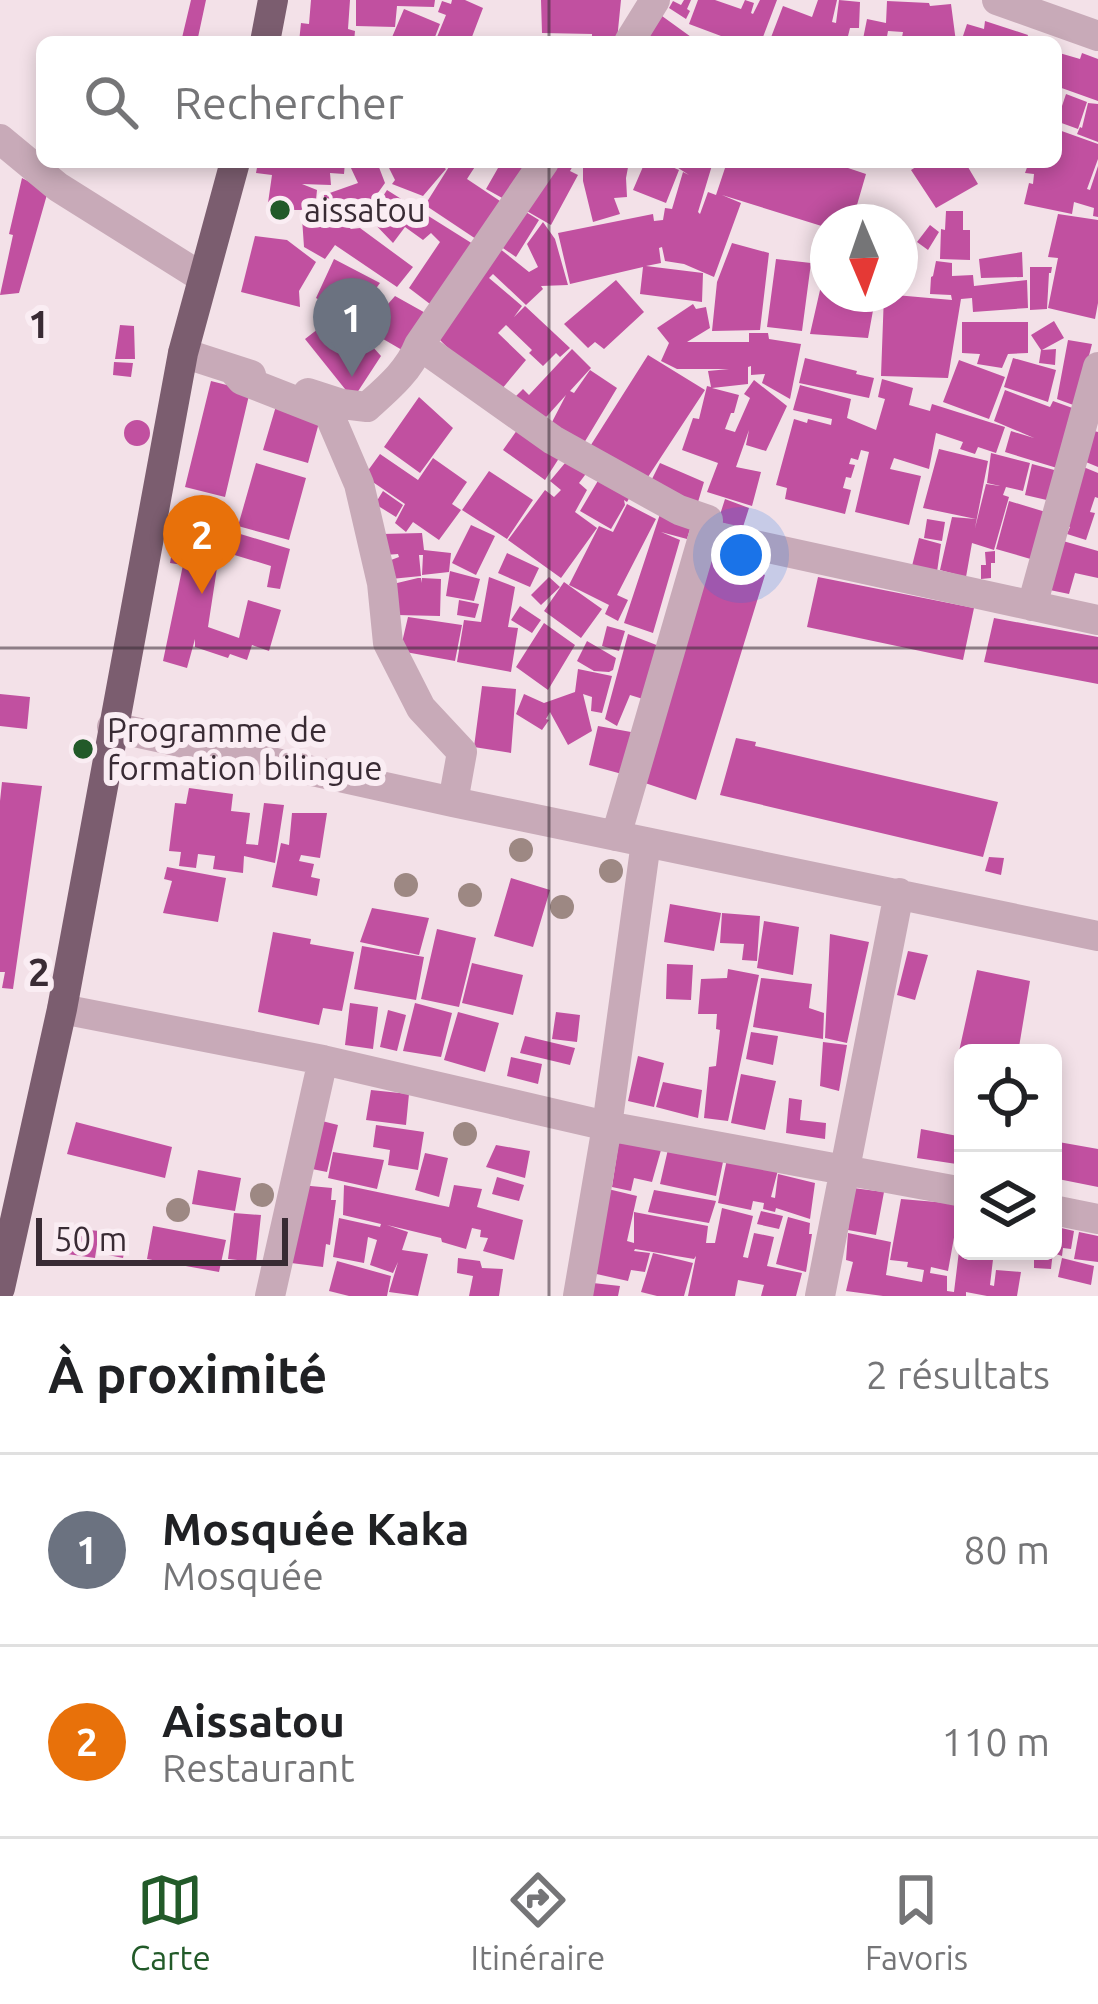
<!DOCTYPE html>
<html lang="fr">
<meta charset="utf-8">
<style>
body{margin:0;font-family:Ubuntu,sans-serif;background:#f2f2f2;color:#202124}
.controls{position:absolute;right:36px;bottom:36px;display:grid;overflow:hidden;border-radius:18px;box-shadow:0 6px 18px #0003}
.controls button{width:108px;height:108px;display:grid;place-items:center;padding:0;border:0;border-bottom:3px solid #e0e0e0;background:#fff;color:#202124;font:60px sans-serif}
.compass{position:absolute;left:810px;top:204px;width:108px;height:108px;border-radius:50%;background:#fff;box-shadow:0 6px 18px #0003;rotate:178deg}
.scale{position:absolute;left:36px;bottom:30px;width:252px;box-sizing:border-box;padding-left:12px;border:6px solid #392b34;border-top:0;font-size:33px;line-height:42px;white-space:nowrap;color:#392b34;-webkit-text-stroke:9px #faedf3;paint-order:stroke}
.you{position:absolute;left:741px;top:555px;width:42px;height:42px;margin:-30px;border:9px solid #fff;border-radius:50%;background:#1a73e8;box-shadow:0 0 0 18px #1a73e833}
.badge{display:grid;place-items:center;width:78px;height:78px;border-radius:50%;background:#225a29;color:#fff;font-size:39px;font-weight:700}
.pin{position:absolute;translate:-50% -99px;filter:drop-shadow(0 3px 6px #0008)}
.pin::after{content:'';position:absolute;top:63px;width:42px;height:36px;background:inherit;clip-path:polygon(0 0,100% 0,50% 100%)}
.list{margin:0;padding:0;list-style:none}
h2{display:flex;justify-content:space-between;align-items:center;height:156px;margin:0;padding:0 48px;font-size:51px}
h2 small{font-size:39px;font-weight:400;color:#757577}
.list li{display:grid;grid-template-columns:78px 1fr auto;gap:36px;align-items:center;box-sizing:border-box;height:192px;padding:0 48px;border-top:3px solid #e0e0e0}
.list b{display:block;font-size:45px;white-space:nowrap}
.list p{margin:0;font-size:39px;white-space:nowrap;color:#757577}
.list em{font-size:39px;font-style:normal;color:#757577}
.icon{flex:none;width:66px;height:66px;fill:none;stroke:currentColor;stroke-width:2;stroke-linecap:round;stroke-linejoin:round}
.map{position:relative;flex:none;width:1098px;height:1296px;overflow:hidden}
.search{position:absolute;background:#fff;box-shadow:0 6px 18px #0003;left:36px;right:36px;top:36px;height:132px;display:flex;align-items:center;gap:30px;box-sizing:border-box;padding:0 42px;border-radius:18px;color:#757577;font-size:45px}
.sheet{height:540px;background:#fff}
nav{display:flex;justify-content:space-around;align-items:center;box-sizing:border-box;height:168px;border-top:3px solid #e0e0e0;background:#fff;font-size:33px;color:#757577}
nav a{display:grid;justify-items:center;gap:6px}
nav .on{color:#225a29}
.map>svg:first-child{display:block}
</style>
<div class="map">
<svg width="1098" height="1296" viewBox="0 0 1098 1296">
<rect width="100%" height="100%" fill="#f3e1e8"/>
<!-- building -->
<path fill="#c150a0" d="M191 0H206L197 42H181Z
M311 0H350L348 29 355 31 354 42H299L301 23 309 24Z
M356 0H435L434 7 397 6 395 27 356 26Z
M452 0H465L483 8 470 42H435L446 15 438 12 442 1 451 4Z
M541 0H621L617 40H592V34L542 33Z
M684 0H691L687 9 690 11 686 19 669 8 673 1 681 5Z
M698 0H715L741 9 745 0 754 3 751 13 753 14 760 0H777L763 37 770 40 783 6 812 17 818 0H837L832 22 836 23 839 0 860 2 859 28H850L847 40 829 36 827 42 807 39 806 42H737L689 24Z
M887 1 929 3 930 6 951 4 956 42H901L903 32 888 31 886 42H849L850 36 863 39 867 19 886 23Z
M404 9 440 24 433 42H390Z
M662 16 698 42H644Z
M985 21 1028 35 1026 42H961L967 24 984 29Z
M1056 52 1080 59 1082 53 1098 59V101L1056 86Z
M1066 94 1087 102 1078 129 1056 121V107L1061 109Z
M1088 103 1098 104V142L1077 134 1080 127 1082 128Z
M1056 129 1098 144V159L1087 189 1090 190 1098 166V217L1093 216 1094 208 1074 202 1072 214 1024 204 1029 183 1033 184 1034 174 1025 173 1029 162H1056Z
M258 162H345L344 174 330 173 331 185 302 184 317 190 316 200 303 204V210H267L272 175 256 173Z
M354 162H377L385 183 365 211 347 226 351 229 360 228 413 267 397 287 335 245 325 259 304 247 302 218 335 219 326 213 324 195 358 183 350 166Z
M386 162H437L446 169 423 196 392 184 395 180Z
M452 162H478L467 179 503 203 479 241 425 205Z
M488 162H528L504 199 486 189 498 168Z
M554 162H575L570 171 578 175 551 225 518 206Z
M583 162H629L626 178 627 197 614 198 620 214 593 222 583 181Z
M645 162H661L679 170 666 203 633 190Z
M669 162H713L698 212 700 214 708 192 716 195 727 162H830L866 174 852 222H828V228L722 195 741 203 714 277 684 264 665 261 662 247 659 248 661 263 646 266 703 273 702 302 640 294 643 267 570 284 558 233 653 214 654 221 663 220 665 208 672 209 683 172 689 175Z
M924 162H965L978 184 936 208 911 170Z
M22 178 48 191 19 293 0 295 13 235 9 234Z
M387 190 473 244 430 304 409 288 440 242 431 233 423 240 405 227 393 243 369 218Z
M521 209 539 220 516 257 500 246Z
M946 211H963V230H970V260L940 259 941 229 945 230Z
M1058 214 1098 220V303L1095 319 1048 308 1058 258 1048 257Z
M543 222 555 239 568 285 541 286 543 289 526 305 493 274 489 278 522 306 514 317 525 306 570 348 560 357 556 353 543 366 529 353 532 350 506 325 498 333 526 360 496 396 433 333 499 248 529 272 538 267 527 244Z
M930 225 939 232 928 250 917 242Z
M255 236 287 240 316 262 299 291 300 307 241 292Z
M732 243 769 253 760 330 712 331 717 282Z
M1022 252 1023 277 981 278 979 259Z
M334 259 380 283 353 320 316 298Z
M776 259 811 263 802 331 767 327Z
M936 261 952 263V276L973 275 974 286 1027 280 1028 308 973 312 972 298 961 299 948 378 881 376 884 294 952 300 951 295 930 294 931 277 933 276Z
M1030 267H1052L1051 273H1049L1047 309 1030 310Z
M823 277 828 279V294H876L868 338 810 334Z
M616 280 644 312 604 349 595 342 588 348 564 324Z
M395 296 429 315 402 350 366 329Z
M693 304 696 309 706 307 710 328 687 342H749V333H768L769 339 801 344 790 399 762 383 765 374 751 375V366L748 367V384L712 388 739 395 734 413H731L725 429 735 432 750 398 744 394 754 380 787 406 766 451 746 445 749 430 736 467 761 472 752 506 707 492 718 463 682 450 693 418 699 419 707 386 711 387 708 371 729 369H677L661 361 669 343 657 328Z
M336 315 343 324 362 335 381 356 353 399 305 339Z
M1054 321 1064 338 1042 350 1056 349 1055 365 1039 363 1041 350 1031 335Z
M962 322H1028V353L1008 354 1002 368 977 364 980 354 962 353Z
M120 325 134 326 135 359H115Z
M1068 340 1092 344 1076 406 1057 399Z
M572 349 591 368 570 391 574 393 590 370 617 388 584 443 551 424 566 395 539 425 513 399 523 389 529 395Z
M648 355 705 390 644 483 589 448Z
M805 358 857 371 856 374 874 378 869 398 799 383Z
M1013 358 1056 370 1048 402 1004 387Z
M959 360 1005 377 989 419 943 402Z
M114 362 133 363 131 377 113 375Z
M882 379 913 388 909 405 930 411 932 404 1005 427 996 453 978 447 975 454 960 449 963 442 936 433 929 469 894 458 890 469 921 476 909 525 855 512 869 452 861 450 858 460 851 458 849 464 855 465 851 478 846 477 843 488 851 490 845 514 785 499 787 488 776 485 794 419 807 423 808 419 831 425 832 419 793 410 800 385 851 399 847 418 876 430 885 399 878 397Z
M211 381 250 391 225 497 185 487Z
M1005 390 1050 407 1053 401 1078 410 1057 468 1005 452 1011 431 1034 438 994 421Z
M419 397 453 428 420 473 384 447Z
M276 406 320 419 308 463 263 450Z
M124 433a13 13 0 1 1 26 0a13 13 0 1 1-26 0Z
M522 423 563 452 545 480 503 450Z
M1094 431 1098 432V467L1081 460Z
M939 449 988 461 975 528 986 484 1000 486 987 483 991 453 1030 463 1023 491 1006 487 1003 495 1009 497 994 550 972 543 966 577 940 570 952 517 976 519 923 508Z
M380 454 418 480 433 458 467 482 452 504 461 510 439 540 413 522 406 532 395 523 405 504 364 476Z
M570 457 591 467 579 483 587 490 575 512 597 528 561 578 508 540 545 490 554 497 561 490 550 481Z
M256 463 306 478 289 540 238 526Z
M660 463 704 482 695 512 646 491Z
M1032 464 1058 471 1051 501 1025 495Z
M1081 466 1098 473V498L1095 497 1090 512 1095 513 1086 540 1067 534 1070 527 1059 522Z
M489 471 533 500 507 539 462 510Z
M602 474 632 493 627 502 624 500 625 505 611 529 580 511Z
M383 491 403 505 396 517 375 504Z
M725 499 749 508 742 530 718 521Z
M1009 501 1049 513 1034 560 996 549Z
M627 504 656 519 617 595 628 600 618 621 605 614 609 605 569 585 599 526 613 532Z
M662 508 694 516 687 539 661 532 680 540 653 633 624 623Z
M927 519 945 522 942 541 924 538Z
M471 525 495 536 476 575 452 563Z
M224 529 290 549 280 589 267 587 271 566 218 550Z
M422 533 424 550 451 553 449 572 422 575 423 555H419L421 576 391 579V560L399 557 398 554 385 555 382 534Z
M919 538 941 544 937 572 912 566Z
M1056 539 1098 551V578L1075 573 1069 594 1045 589Z
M173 546 219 555 208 627 239 638 248 600 281 610 269 651 252 645 247 660 230 654 228 658 195 647V639L187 668 163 661 183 565 170 563Z
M714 551 765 575 696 800 642 782Z
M995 551V563H991V578L981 579V565H986L985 552Z
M507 553 539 568 530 587 498 573Z
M450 571 480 579 474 601 446 596Z
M489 577 515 587 508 627 518 628 511 672 457 662 464 620 481 622Z
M549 577 560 587 541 605 531 595Z
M818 577 974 608 963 660 807 627Z
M418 578H421L422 583V578L441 579 440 616 397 615 393 584Z
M564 582 602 609 581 638 544 611Z
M459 600 479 604 475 618 457 615Z
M520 606 541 620 532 633 511 620Z
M408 617 462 625 455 661 400 651Z
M994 618 1098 637V684L984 662Z
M544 623 575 645 548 690 516 667Z
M607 626 625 631 619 651 602 646Z
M628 634 659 646 643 699 630 695 617 726 605 719Z
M587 641 616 658 613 670 609 672 594 671 577 661Z
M578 669 612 676 602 713 591 711 592 697 583 694 592 731 568 745 550 712 546 719 549 720 542 730 516 714 524 694 544 703 575 692Z
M482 686 516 689 511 753 474 747Z
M0 694 30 697 27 729 0 726Z
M598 726 631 732 622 774 589 765Z
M736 738 756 742 755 746 998 802 983 857 720 795Z
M2 782 42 786 13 989 2 988 5 972H0V801Z
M189 788 233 794 231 811 250 813 246 844 258 845 264 803 284 805 275 863 244 856 243 873 213 869 215 856 198 854 196 868 179 866 181 852 169 851 175 803 186 804Z
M292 813H327L320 858 301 855 299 861 314 864 311 877 320 879 317 896 272 887 281 843 289 845Z
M989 857 1004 858 1001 875 985 871Z
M167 867 226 878 218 922 163 913 172 881 164 879Z
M511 878 550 890 533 947 494 936Z
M670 904 721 913 714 951 664 942Z
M372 908 429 918 419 955 360 942Z
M722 913 760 916 757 961 742 960 744 944 720 943Z
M764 921 799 927 793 975 757 968Z
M437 929 476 938 459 1007 421 999Z
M273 932 311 939 310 944 354 952 342 1011 323 1008 319 1025 258 1012Z
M830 934 869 942 847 1043 825 1038Z
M362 946 424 957 416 1000 354 989Z
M908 951 928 955 915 1000 897 995Z
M472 963 523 975 513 1015 462 1003Z
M667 964 693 965 691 1000 666 999Z
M728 969 759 975 728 1121 704 1118 709 1067 716 1066 720 1030 716 1029 717 1014H698L701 979 727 978Z
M977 970 1030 981 1018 1053H963V1066L956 1065Z
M761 978 812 984 809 1008 824 1013 823 1039 753 1027Z
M350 1003 378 1007 373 1049 345 1045Z
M415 1003 452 1013 441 1057 403 1051Z
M388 1010 406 1015 397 1051 380 1047Z
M458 1012 499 1023 485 1072 444 1060Z
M556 1012 580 1015 577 1042 552 1039Z
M751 1032 778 1036 773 1065 746 1059Z
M525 1036 575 1048 570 1065 520 1053Z
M823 1042 847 1045 839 1091 820 1086Z
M638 1056 664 1063 654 1107 628 1101Z
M511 1057 542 1064 538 1084 507 1076Z
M741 1074 776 1081 765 1130 731 1123Z
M663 1082 702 1090 698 1118 656 1107Z
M371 1090 409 1094 406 1125 366 1120Z
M789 1098 802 1100 800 1120 826 1123 825 1139 786 1133Z
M318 1120 338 1125 327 1172 307 1168Z
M76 1122 172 1147 165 1178 67 1154Z
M376 1125 424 1132 418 1170 388 1165 390 1150 373 1147Z
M921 1129 963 1137V1165L917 1158Z
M620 1134 663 1143 652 1182 634 1178 631 1191 612 1187Z
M1053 1141 1098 1149V1187L1053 1178Z
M496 1145 530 1151 525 1178 486 1167Z
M669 1145 724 1157 716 1196 660 1184Z
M333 1152 384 1160 377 1189 328 1178Z
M425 1153 448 1158 439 1197 415 1190Z
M727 1159 778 1170 771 1197 775 1198 778 1174 815 1183 810 1219 776 1208 775 1212 763 1209 764 1203 753 1201 751 1210 718 1203Z
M198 1170 241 1178 235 1211 192 1204Z
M497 1177 524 1185 519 1201 492 1194Z
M300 1185 332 1188 331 1200H336L330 1245 326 1244 323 1267 291 1263Z
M344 1185 449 1207 454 1185 482 1189 477 1207 523 1220 514 1260 483 1251 488 1238 480 1237 481 1230 472 1228 466 1249 442 1242 441 1238 387 1225 408 1232 402 1250 428 1254 418 1296 389 1292 398 1262 393 1273 370 1265 377 1240 368 1237 364 1263 333 1257 339 1218 380 1227 381 1224 343 1215Z
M853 1188 884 1192 876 1235 848 1230Z
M608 1189 637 1196 627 1241 634 1243V1212L708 1226 706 1243H715L722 1208 753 1216 743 1257 748 1258 754 1233 774 1237 767 1266 802 1273 796 1296H761L764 1285 738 1280 735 1296H688L696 1256 694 1259 635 1249 634 1251 650 1253 645 1272 631 1270 628 1281 592 1273Z
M654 1190 716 1201 709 1223 648 1212Z
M901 1199 960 1204 948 1271 931 1267 930 1273 947 1276V1291L954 1292 959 1251H994L990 1285 994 1286 996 1270 1021 1272 1017 1296H987L966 1292V1296H883L846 1291 853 1262 846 1260 848 1233 891 1242 886 1275 922 1282 924 1270 907 1267 908 1262 890 1260Z
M761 1211 783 1216 779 1229 757 1224Z
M234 1213 261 1215 256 1262 228 1259Z
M788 1217 810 1223 809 1234H812L806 1272 776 1264Z
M153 1226 226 1240 219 1272 147 1259Z
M1053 1226 1074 1231 1071 1249 1063 1248 1062 1256 1053 1253Z
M71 1228 99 1231 95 1258 67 1254Z
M1079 1232 1098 1236V1262L1074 1259Z
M111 1240 126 1243 123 1258 108 1255Z
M1018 1251H1053L1051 1269 1034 1268V1258L1018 1257Z
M653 1253 693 1263 684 1296H657L641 1292Z
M458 1258 480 1261 482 1268 503 1269 499 1296H469L473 1276 457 1273Z
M1062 1258 1094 1266 1091 1285 1058 1277Z
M337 1261 391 1276 387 1296H349L329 1291Z
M593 1283 620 1286 618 1296H587Z"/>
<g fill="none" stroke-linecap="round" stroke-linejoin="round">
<!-- minor -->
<path stroke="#c8aab8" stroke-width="30" d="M997 0 1098 36
M629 42 655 0
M0 139 58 187 203 278
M419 345 553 440 679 510 708 520 704 534
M183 353 251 375
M234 371 242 380 329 414 359 484 382 583 388 643 421 708 462 752 453 802
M308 393 342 404 367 407C387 389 409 371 419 345L544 162
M1032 606 1098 367
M112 727 453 802 1098 936
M616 836 704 534 1098 620
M62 1009 323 1060 607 1126 963 1192
M1053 1210 1098 1219
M270 1296 323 1060
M578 1296 607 1126 646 842
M820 1296 899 893"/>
<!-- major -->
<path stroke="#7b5d6f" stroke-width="30" d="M265 42 273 0
M0 1288 62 1009 183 353 235 162"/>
</g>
<!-- trees -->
<g fill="#9d8883">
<circle cx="521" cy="850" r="12"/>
<circle cx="611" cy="871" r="12"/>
<circle cx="406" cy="885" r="12"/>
<circle cx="470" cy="895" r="12"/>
<circle cx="562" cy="907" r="12"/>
<circle cx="465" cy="1134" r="12"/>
<circle cx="262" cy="1195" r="12"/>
<circle cx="178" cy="1210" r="12"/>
</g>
<!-- grid -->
<path fill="none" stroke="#392b34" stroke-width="3" stroke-opacity="0.55" d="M549 0V42M549 162V1296M0 648H1098"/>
<!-- markers -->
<g fill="#225a29" stroke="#faedf3" stroke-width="4.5">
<circle cx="280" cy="210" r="12"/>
<circle cx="83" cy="749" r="12"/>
</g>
<g text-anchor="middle" stroke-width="12" stroke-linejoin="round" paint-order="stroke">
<!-- poi labels -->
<g font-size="33" fill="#392b34" stroke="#faedf3" text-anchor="start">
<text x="304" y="222">aissatou</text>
<text x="107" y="742">Programme de<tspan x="107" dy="38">formation bilingue</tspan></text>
</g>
</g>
<g font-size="39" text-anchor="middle" font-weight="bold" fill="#392b34" stroke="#faedf3" stroke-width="12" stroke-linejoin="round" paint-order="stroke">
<text x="39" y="338">1</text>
<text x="39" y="986">2</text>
</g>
</svg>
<div class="controls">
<button><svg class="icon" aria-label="locate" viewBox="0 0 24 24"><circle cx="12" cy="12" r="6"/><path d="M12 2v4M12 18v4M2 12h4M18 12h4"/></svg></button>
<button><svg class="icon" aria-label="layers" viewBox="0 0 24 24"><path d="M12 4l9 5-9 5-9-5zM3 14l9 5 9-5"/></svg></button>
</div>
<svg class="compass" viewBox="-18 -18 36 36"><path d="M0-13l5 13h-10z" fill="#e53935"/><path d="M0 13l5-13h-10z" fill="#757577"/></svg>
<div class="scale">50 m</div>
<div class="you"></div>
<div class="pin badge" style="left:352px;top:377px;background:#6b7280">1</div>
<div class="pin badge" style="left:202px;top:594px;background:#e8710a">2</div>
<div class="search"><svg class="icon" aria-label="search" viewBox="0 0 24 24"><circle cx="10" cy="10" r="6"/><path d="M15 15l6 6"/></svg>Rechercher</div>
</div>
<section class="sheet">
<h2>À proximité<small>2 résultats</small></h2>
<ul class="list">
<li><span class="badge" style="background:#6b7280">1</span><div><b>Mosquée Kaka</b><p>Mosquée</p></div><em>80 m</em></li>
<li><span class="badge" style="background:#e8710a">2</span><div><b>Aissatou</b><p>Restaurant</p></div><em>110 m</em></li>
</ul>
</section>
<nav>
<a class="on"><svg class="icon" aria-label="map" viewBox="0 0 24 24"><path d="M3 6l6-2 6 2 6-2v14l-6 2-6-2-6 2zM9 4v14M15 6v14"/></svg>Carte</a>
<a><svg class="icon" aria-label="directions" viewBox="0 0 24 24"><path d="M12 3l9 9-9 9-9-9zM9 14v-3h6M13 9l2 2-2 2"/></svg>Itinéraire</a>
<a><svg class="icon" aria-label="saved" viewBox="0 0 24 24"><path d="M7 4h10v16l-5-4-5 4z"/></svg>Favoris</a>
</nav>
